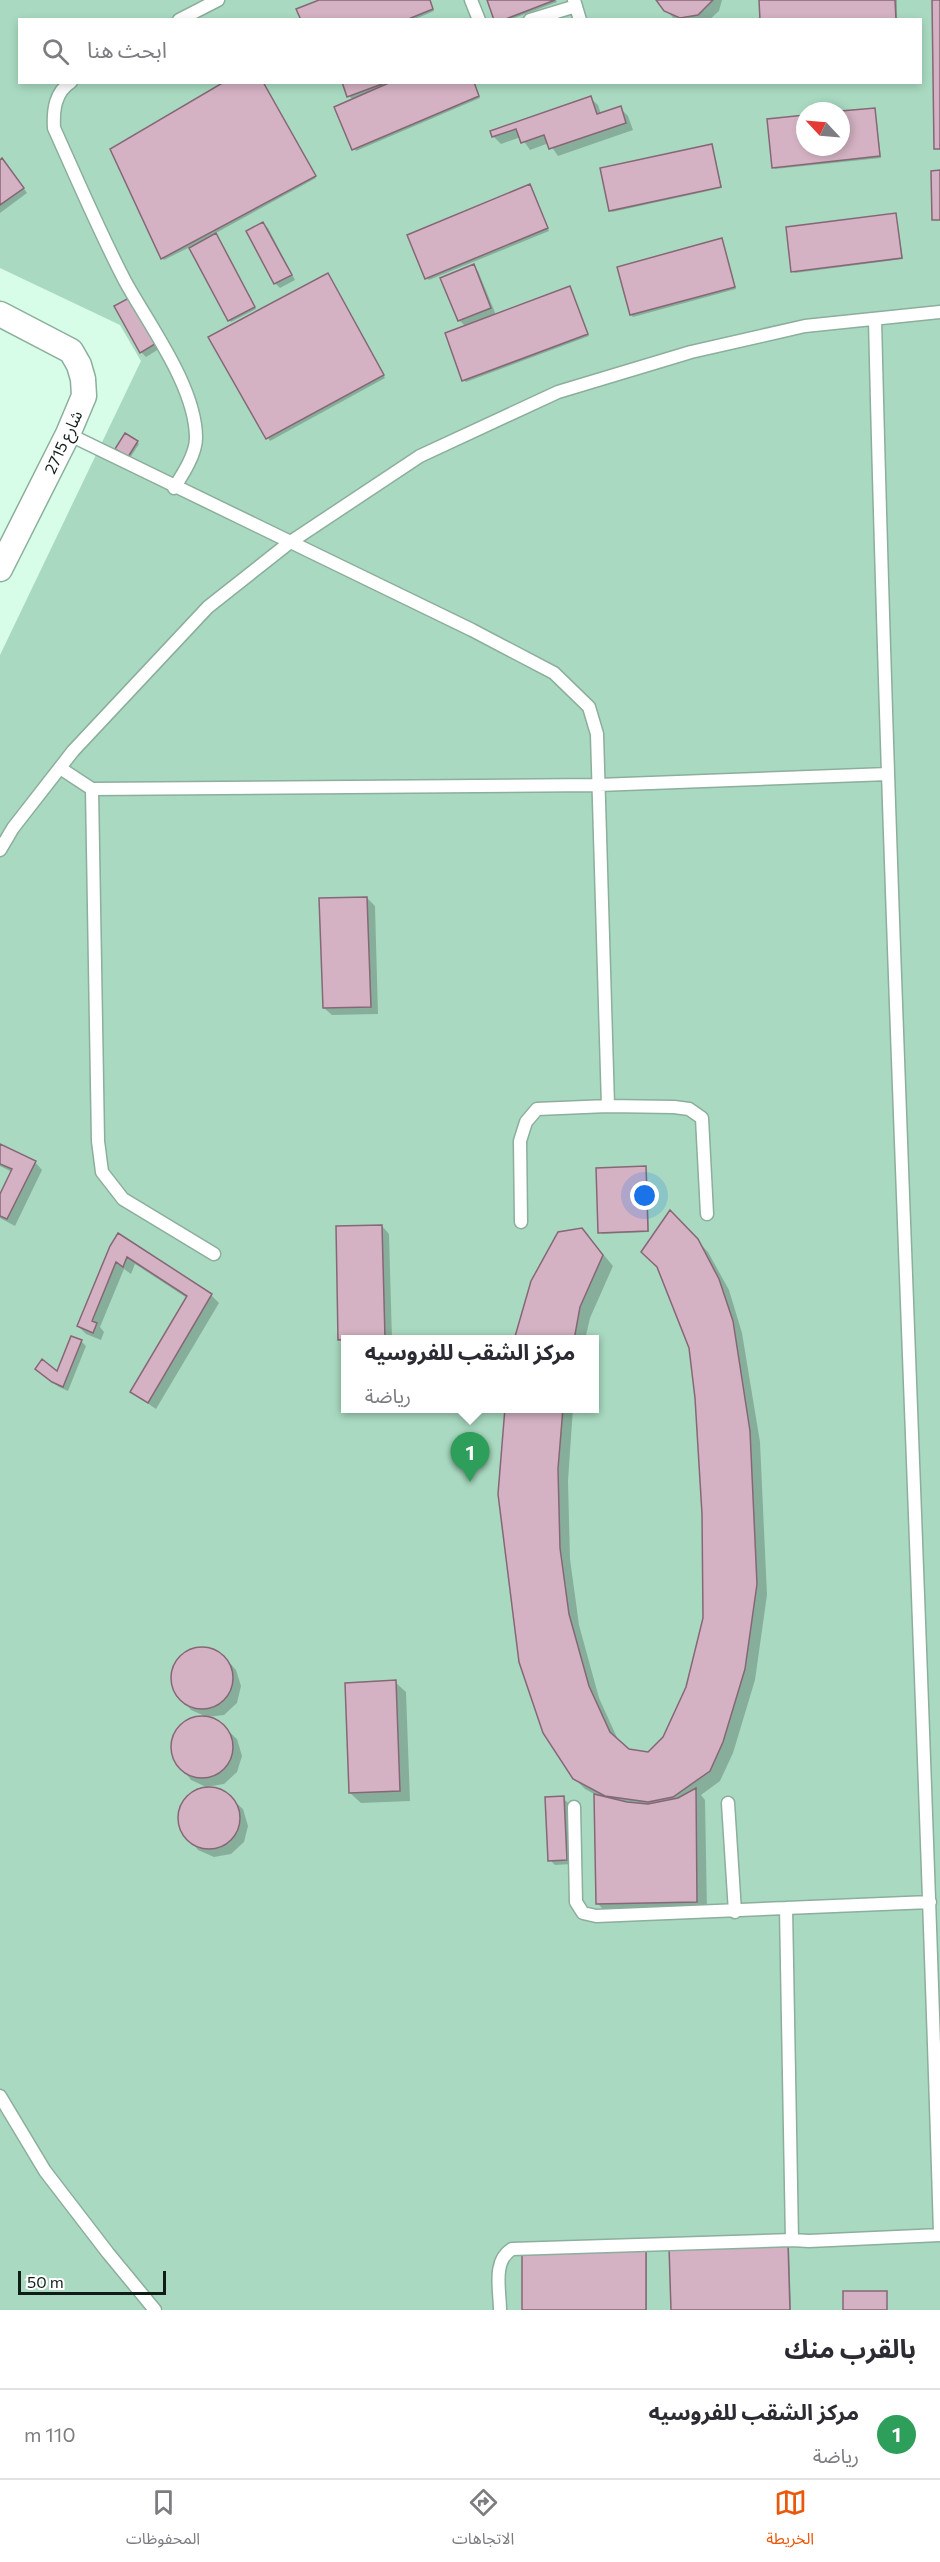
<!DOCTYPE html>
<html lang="ar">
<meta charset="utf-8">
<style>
body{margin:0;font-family:Commissioner,"Noto Sans Arabic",sans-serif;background:#f2f2f3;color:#2b2b33;direction:rtl}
.compass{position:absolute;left:796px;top:102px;width:54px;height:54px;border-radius:50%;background:#fff;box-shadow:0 3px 9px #0003;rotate:296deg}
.scale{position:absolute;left:18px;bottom:15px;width:148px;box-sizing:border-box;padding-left:6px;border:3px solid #101d17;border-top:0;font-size:16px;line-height:21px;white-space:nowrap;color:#101d17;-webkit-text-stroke:4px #fff;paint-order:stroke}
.you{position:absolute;left:645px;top:1196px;width:21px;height:21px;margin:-15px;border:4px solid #fff;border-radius:50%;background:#1a73e8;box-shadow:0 0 0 9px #1a73e833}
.badge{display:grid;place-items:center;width:39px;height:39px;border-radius:50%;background:#ea580c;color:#fff;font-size:20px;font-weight:700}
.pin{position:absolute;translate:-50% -50px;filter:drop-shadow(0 2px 3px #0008)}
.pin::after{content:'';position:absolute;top:32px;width:21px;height:18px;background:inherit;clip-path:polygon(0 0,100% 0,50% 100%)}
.popup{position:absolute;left:341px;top:1335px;width:258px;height:78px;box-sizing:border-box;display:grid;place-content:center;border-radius:0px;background:#fff;filter:drop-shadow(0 2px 4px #0005);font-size:20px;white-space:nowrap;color:#7c7c81}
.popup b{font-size:22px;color:#2b2b33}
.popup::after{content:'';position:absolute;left:50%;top:100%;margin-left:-12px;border:12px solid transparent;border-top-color:#fff}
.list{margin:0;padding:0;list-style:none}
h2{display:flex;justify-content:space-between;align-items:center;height:78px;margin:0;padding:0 24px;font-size:26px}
h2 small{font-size:20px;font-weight:400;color:#7c7c81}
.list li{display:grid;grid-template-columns:39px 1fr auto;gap:18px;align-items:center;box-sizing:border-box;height:90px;padding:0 24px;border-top:2px solid #e1e1e2}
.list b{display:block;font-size:22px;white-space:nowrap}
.list p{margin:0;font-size:20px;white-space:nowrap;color:#7c7c81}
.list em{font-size:20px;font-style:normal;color:#7c7c81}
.icon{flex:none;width:33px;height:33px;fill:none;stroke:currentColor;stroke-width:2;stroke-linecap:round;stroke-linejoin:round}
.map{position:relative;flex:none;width:940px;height:2310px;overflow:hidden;direction:ltr}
.search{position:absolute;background:#fff;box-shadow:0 3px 9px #0003;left:18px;right:18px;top:18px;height:66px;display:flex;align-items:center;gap:15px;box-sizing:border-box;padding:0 21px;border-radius:0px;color:#7c7c81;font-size:22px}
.sheet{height:168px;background:#fff}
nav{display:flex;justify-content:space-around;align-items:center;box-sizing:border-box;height:84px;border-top:2px solid #e1e1e2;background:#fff;font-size:16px;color:#7c7c81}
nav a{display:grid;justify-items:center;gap:3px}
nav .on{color:#ea580c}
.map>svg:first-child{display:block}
</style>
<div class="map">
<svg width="940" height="2310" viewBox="0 0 940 2310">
<rect width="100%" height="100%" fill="#d7fce8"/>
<!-- green -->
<path fill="#a9dac1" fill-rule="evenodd" d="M0 0H940V2310H0V655L141 361 120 325 0 268ZM20 20H920V82H20ZM805 111H841V147H805ZM346 1340H594V1408H346Z"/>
<!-- shadow -->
<path fill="#0003" d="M323 0H430L434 11 413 20H302Z
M488 0H556L557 2 509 20H495Z
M658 0H722L719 11 709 20H675Z
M761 0H897V20H762Z
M262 82 316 178 214 234 256 309 231 322 190 247 164 260 162 258 112 149Z
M344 82H384L385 87 474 82 480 98 356 151 336 108 353 100 349 96Z
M590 98 598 105 601 114 620 108 628 116 633 130 558 156 549 143 530 150 521 137 501 144 493 136Z
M875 109 881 158 775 169 773 167 805 117V147H841V113Z
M712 146 722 188 612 212 610 210Z
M0 162 7 165 27 193 0 213Z
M532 188 549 231 429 280 427 278Z
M896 215 903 259 795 273 793 271Z
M263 224 268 228 295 280 280 288 275 283Z
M722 240 736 289 633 317 631 315Z
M473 266 478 271 496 315 570 288 589 336 466 382 464 380 466 327 460 321 442 278Z
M330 277 385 378 270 441 210 338Z
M134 304 159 349 146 357 141 352Z
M137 442 139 444 130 458 119 450Z
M367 898 375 906 378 1014 332 1015 324 1008Z
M0 1145 35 1162 42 1170 15 1226 0 1218V1197L12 1172 0 1166Z
M645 1168 647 1170 649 1232 602 1234 600 1232Z
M681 1223 708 1252 729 1290 742 1333 760 1442 767 1595 755 1680 733 1753 720 1781 701 1795 705 1800 707 1912 607 1913 597 1903 596 1795 585 1789 574 1778 506 1408H573L568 1481 570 1559 579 1625 599 1698 619 1742 629 1750 648 1753 665 1738 688 1688 705 1618 703 1514 696 1398Z
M382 1226 389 1234 392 1340H346V1345L340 1339Z
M582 1229 613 1266 590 1318 585 1340H516Z
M111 1247 211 1295 219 1303 156 1409 131 1392 187 1298 135 1264 131 1274 124 1269 100 1327 104 1332 101 1340 86 1334 78 1326Z
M81 1341 86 1346 68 1391 59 1387 41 1374 57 1373Z
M198 1648 215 1650 228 1661 236 1670 241 1686 237 1703 224 1715 207 1717 215 1719 237 1739 242 1756 237 1772 224 1784 206 1787 191 1780 173 1757V1739L182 1725 198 1717H207L191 1710 173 1687V1670L182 1655Z
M395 1682 406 1692 410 1801 361 1803 350 1793Z
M205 1787 221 1790 243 1809 248 1826 244 1842 231 1854 214 1857 198 1850 180 1827V1810L189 1795Z
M563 1798 568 1803 571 1864 555 1865 550 1860Z
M787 2244 789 2247 791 2310H673Z
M645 2251 647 2253V2310H523Z"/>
<!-- building -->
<path fill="#d4b2c3" stroke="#866776" stroke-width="1.5" d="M319 0H430L433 9 406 20H301L296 9Z
M487 0H555L503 20H494Z
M656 0H713L698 15 680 18 664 11Z
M759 0H895L896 20H760Z
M932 0H940V149H934Z
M224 82H263L316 176 161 259 110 149Z
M342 82H381L382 84 347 97Z
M391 82H474L479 96 352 150 334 107Z
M591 96 597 114 621 106 626 123 549 149 544 135 521 143 516 129 492 137 490 131Z
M875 108 880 156 772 168 767 119 805 115V147H841V111Z
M712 144 721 187 609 211 600 168Z
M2 158 24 188 0 205V160Z
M940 170V220H932L931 171Z
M530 184 548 228 425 279 407 235Z
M896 213 902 258 791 272 786 227Z
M263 222 292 275 274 284 246 231Z
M216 233 255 307 228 321 189 248Z
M722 238 735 287 630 315 617 267Z
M474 264 491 308 458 321 440 278Z
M328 273 384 375 266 439 208 337Z
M570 286 588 334 462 381 445 333Z
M129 298 155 344 140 353 114 306Z
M125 433 138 441 128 457 115 449Z
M367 897 371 1007 323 1008 319 898Z
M0 1144 36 1161 7 1219 0 1216V1194L12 1169 0 1164Z
M646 1166 648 1231 598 1233 596 1168Z
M670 1210 698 1239 719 1279 733 1321 750 1431 757 1584 745 1669 723 1742 710 1771 673 1797 648 1802 605 1796 573 1779 543 1733 519 1662 498 1494 505 1408H563L558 1469 560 1548 569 1614 589 1686 610 1732 629 1749 648 1752 663 1737 686 1687 703 1618 702 1514 695 1398 689 1348 657 1267 641 1252Z
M382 1225 385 1338 338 1340 336 1226Z
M582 1228 603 1255 580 1307 574 1340H514L531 1281 558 1232Z
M118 1233 212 1294 148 1403 130 1392 187 1296 127 1257 123 1267 116 1262 92 1321 97 1323 93 1333 77 1326 110 1246Z
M71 1336 82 1340 63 1387 52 1382 35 1369 42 1359 57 1371Z
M171 1678a31 31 0 1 1 62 0a31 31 0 1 1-62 0Z
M396 1680 400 1791 349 1793 345 1683Z
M171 1747a31 31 0 1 1 62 0a31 31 0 1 1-62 0Z
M178 1818a31 31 0 1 1 62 0a31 31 0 1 1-62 0Z
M696 1788 697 1902 596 1904 594 1794 627 1802 648 1804 678 1798Z
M564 1796 567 1860 548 1861 545 1797Z
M788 2243 790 2310H671L669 2247Z
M522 2250H646V2310H522Z
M843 2291H887V2310H843Z"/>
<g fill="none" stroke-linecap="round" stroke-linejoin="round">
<defs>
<path id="lane" d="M471 0 479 20
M574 0 580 20
M179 20 218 0
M530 20 576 6
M71 82C55 92 53 110 54 128 77 179 99 231 125 281 149 325 196 387 196 438 196 454 183 474 174 488
M875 319C890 957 921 1595 940 2233
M68 434 472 630 554 673 589 707 597 734 608 1106
M60 768 92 789 598 785 888 774
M92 789 98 1141 102 1172 123 1199 214 1254
M0 850 13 828 73 751 208 607 289 543 420 456 558 392 691 352 805 326 940 312
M521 1222 520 1141 526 1122 537 1109 608 1106 674 1107 689 1109 702 1118 707 1214
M728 1803 735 1912
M574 1807 576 1902 583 1913 596 1916 930 1902
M786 1908 792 2240 809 2241 940 2235
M0 2096 45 2171 108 2253 155 2310
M500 2310C500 2290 492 2261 512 2249L792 2240"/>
<path id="street" d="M0 314 71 351 79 365 83 379 84 396 68 434 0 569"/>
</defs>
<!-- lane casing -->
<use href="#lane" stroke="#8cae9c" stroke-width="15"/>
<!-- street casing -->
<use href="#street" stroke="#8cae9c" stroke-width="27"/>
<!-- lane -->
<use href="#lane" stroke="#fff" stroke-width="12"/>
<!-- street -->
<use href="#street" stroke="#fff" stroke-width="24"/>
</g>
<g text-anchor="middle" stroke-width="4.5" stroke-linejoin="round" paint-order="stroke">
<!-- street labels -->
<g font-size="16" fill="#101d17" stroke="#fff">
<text transform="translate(63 442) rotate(-65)" y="6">شارع 2715</text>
</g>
</g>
</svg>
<svg class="compass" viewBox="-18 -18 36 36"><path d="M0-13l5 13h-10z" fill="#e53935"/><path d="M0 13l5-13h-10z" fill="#7c7c81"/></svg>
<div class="scale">50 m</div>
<div class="you"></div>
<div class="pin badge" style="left:470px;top:1482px;background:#2e9e5b">1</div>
<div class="popup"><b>مركز الشقب للفروسيه</b>رياضة</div>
<div class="search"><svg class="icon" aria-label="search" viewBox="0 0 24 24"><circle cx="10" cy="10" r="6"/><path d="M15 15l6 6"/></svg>ابحث هنا</div>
</div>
<section class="sheet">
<h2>بالقرب منك<small></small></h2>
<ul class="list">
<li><span class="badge" style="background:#2e9e5b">1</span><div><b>مركز الشقب للفروسيه</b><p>رياضة</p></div><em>110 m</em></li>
</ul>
</section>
<nav>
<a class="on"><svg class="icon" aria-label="map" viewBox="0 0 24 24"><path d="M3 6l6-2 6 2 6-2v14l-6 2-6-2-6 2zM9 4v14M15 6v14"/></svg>الخريطة</a>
<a><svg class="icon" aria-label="directions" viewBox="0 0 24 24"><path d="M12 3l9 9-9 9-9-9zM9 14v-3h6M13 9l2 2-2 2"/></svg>الاتجاهات</a>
<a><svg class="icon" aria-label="saved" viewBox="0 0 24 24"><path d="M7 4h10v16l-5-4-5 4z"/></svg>المحفوظات</a>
</nav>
